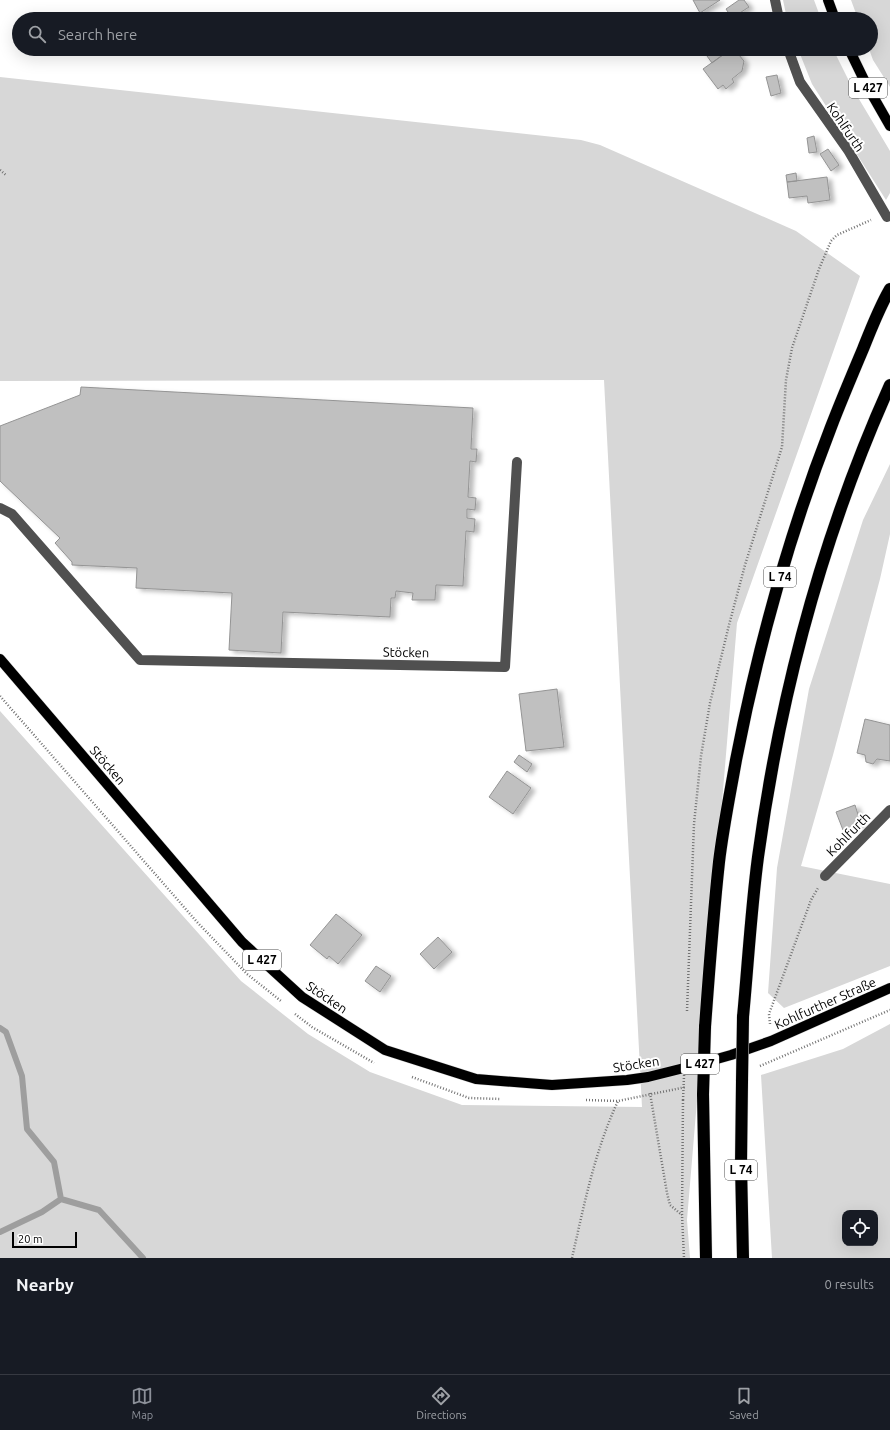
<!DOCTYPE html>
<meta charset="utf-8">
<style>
body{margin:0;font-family:Ubuntu,sans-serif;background:#20242c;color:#f1f3f6}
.controls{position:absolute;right:12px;bottom:12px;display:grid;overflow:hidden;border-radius:8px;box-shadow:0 4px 16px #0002}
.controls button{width:36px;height:36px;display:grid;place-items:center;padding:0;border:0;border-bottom:1px solid #363941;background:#171b24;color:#f1f3f6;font:20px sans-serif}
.scale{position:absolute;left:12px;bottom:10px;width:65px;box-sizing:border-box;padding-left:4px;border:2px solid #000;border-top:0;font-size:11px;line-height:14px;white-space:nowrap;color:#000;-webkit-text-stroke:3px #fff;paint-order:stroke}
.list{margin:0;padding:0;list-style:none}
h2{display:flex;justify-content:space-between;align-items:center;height:52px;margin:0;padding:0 16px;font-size:17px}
h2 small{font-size:13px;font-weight:400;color:#9ea1a6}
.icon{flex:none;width:22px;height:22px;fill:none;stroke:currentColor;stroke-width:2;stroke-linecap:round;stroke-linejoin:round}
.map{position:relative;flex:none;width:890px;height:1258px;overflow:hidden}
.search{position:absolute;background:#171b24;box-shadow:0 4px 16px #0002;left:12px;right:12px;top:12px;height:44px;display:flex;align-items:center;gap:10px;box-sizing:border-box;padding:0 14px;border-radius:22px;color:#9ea1a6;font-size:15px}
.sheet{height:116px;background:#171b24}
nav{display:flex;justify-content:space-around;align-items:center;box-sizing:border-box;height:56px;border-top:1px solid #363941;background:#171b24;font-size:11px;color:#9ea1a6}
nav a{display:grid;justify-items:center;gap:2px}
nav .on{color:#8c9099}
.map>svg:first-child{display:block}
</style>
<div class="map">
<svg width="890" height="1258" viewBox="0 0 890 1258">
<defs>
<filter id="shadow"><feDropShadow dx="4.5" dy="2.5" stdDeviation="2" flood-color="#0004"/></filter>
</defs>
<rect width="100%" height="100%" fill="#fff"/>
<!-- green -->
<path fill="#d7d7d7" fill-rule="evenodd" d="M783 0H814L821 19H787Z
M851 0H890V87L873 60 869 49H871V19H858Z
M798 49H833L853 89 890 151V193L886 200 812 84Z
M0 77 581 140 600 145 796 231 860 276 737 623 687 1220 690 1258H0V711L241 981 308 1034 370 1072 462 1105 642 1107 604 380 0 381Z
M890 464V534L880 579 833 755 801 866 890 884V966L784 1008 768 993 777 868 809 689 863 520Z
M890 1024V1258H772L761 1075 843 1049ZM845 1213H875V1243H845Z"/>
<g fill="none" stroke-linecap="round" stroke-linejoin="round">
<!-- stream -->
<path stroke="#9e9e9e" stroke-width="6" d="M0 1028 6 1032 22 1076 27 1129 54 1162 61 1199 99 1210 143 1258
M0 1232 42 1212 61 1199"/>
</g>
<!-- building -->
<path fill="#c0c0c0" stroke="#949494" filter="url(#shadow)" d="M693 0H720L700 13Z
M739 0H744L749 7 732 18 726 9Z
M702 49H731L712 63Z
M731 49H734L744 61 742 71 732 79 734 82 726 89 723 85 718 89 703 69Z
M777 75 781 93 771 96 766 77Z
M814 136 817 152 809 153 807 138Z
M828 149 839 165 831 171 820 154Z
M796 173 797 181 787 182 786 175Z
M827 177 830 200 808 203 807 196 789 198 787 182Z
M81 387 473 408 471 449H477L476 462 470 461 468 497 476 498 475 510 467 509V518L475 519 474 532 466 531 463 586 436 585 435 600H412L413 593 396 591 395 598H391L390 617 283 612 281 653 229 650 232 593 136 588 137 568 72 565V562L55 543 60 538 0 481V426L80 395Z
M557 689 564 747 526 751 519 694Z
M865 719 890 725V761L877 759 873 764 866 762 865 755 857 753Z
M519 755 532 764 527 772 514 762Z
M507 771 531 788 513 814 489 797Z
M855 805 861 824 843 830 836 812Z
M336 914 362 935 338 964 329 956 327 959 310 945Z
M438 937 452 952 434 969 420 954Z
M376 966 391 976 380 992 365 981Z"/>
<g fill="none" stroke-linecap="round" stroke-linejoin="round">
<defs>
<path id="major" d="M828 0 835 19
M849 49 866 84 890 126
M0 659 242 942 302 997 385 1050 476 1079 552 1085 627 1080 648 1077 692 1066 731 1055 771 1041 890 988"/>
<path id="highway" d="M743 1017C748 964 751 910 758 857 780 695 823 534 890 385
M705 1027C709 972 713 917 719 862 723 828 730 794 736 760 758 647 789 535 831 427 841 401 852 375 863 349 871 329 879 308 890 289
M742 1081 741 1165 743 1258
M703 1094 706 1258"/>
</defs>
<!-- major casing -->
<use href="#major" stroke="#dbdbdb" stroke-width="11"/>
<!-- highway casing -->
<use href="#highway" stroke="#dbdbdb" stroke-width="13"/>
<!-- path -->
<path stroke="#727272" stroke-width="2.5" stroke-dasharray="1 2" stroke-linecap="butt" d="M0 170 6 175
M0 696 197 922 247 974 281 1001
M687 1011 694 824 701 756 710 703 729 625 745 565 782 447 786 380 792 348 819 269 831 241 837 235 871 220
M295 1014 312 1027 374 1063
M770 1024 769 1014 811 900 818 888
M760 1066 890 1010
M412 1077 469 1098 501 1099
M650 1093 667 1193 670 1205 682 1215
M586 1100 618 1101 686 1087
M683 1100 682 1215 684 1258
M572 1258C584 1205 595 1150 618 1101"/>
<!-- minor -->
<path stroke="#505050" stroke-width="10" d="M775 0 779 19
M788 49 800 82 848 150 887 217
M0 508 12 514 140 660 505 667 517 462
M825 876 890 810"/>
<!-- major -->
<use href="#major" stroke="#000" stroke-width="10"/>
<!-- highway -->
<use href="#highway" stroke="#000" stroke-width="12"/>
<defs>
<path id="highway-bridge" d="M742 1081 743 1017
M703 1094 705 1027"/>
</defs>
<!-- highway-bridge casing -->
<use href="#highway-bridge" stroke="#dbdbdb" stroke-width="13" stroke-linecap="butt"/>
<!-- path-bridge -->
<path stroke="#727272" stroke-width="2.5" stroke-dasharray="1 2" stroke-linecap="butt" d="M683 1100 685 1053"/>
<!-- highway-bridge -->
<use href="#highway-bridge" stroke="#000" stroke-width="12"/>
</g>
<g text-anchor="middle" stroke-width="4" stroke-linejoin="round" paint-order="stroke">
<!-- shield labels -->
<g fill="#fff" stroke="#4c4c4c" stroke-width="1">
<rect x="849" y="78" width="38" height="20" rx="3"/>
<rect x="764" y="567" width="32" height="20" rx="3"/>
<rect x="243" y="950" width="38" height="20" rx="3"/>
<rect x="681" y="1054" width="38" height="20" rx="3"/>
<rect x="725" y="1160" width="32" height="20" rx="3"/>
</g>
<g font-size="12" font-weight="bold" fill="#000">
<text x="868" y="92">L 427</text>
<text x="780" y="581">L 74</text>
<text x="262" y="964">L 427</text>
<text x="700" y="1068">L 427</text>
<text x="741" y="1174">L 74</text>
</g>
<!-- street labels -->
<g font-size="13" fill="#000" stroke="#fff">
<text transform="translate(846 127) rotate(56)" y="5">Kohlfurth</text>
<text transform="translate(406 652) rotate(1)" y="5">Stöcken</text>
<text transform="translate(108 765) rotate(49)" y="5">Stöcken</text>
<text transform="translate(848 834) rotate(-45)" y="5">Kohlfurth</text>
<text transform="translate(327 997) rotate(34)" y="5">Stöcken</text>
<text transform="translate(825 1003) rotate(-24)" y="5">Kohlfurther Straße</text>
<text transform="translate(636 1064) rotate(-9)" y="5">Stöcken</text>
</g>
</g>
</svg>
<div class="controls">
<button><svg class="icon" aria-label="locate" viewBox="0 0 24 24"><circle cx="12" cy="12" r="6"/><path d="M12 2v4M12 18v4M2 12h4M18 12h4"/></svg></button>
</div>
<div class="scale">20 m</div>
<div class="search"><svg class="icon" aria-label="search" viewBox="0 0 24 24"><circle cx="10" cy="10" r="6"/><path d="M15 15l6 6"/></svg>Search here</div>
</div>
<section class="sheet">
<h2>Nearby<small>0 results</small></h2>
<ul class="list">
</ul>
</section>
<nav>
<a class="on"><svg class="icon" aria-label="map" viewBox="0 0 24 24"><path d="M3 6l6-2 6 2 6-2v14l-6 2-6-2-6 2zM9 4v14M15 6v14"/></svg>Map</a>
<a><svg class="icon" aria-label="directions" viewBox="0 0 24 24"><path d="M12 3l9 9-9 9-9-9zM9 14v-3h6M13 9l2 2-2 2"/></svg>Directions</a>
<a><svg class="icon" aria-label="saved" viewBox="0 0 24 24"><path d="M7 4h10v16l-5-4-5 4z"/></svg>Saved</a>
</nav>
